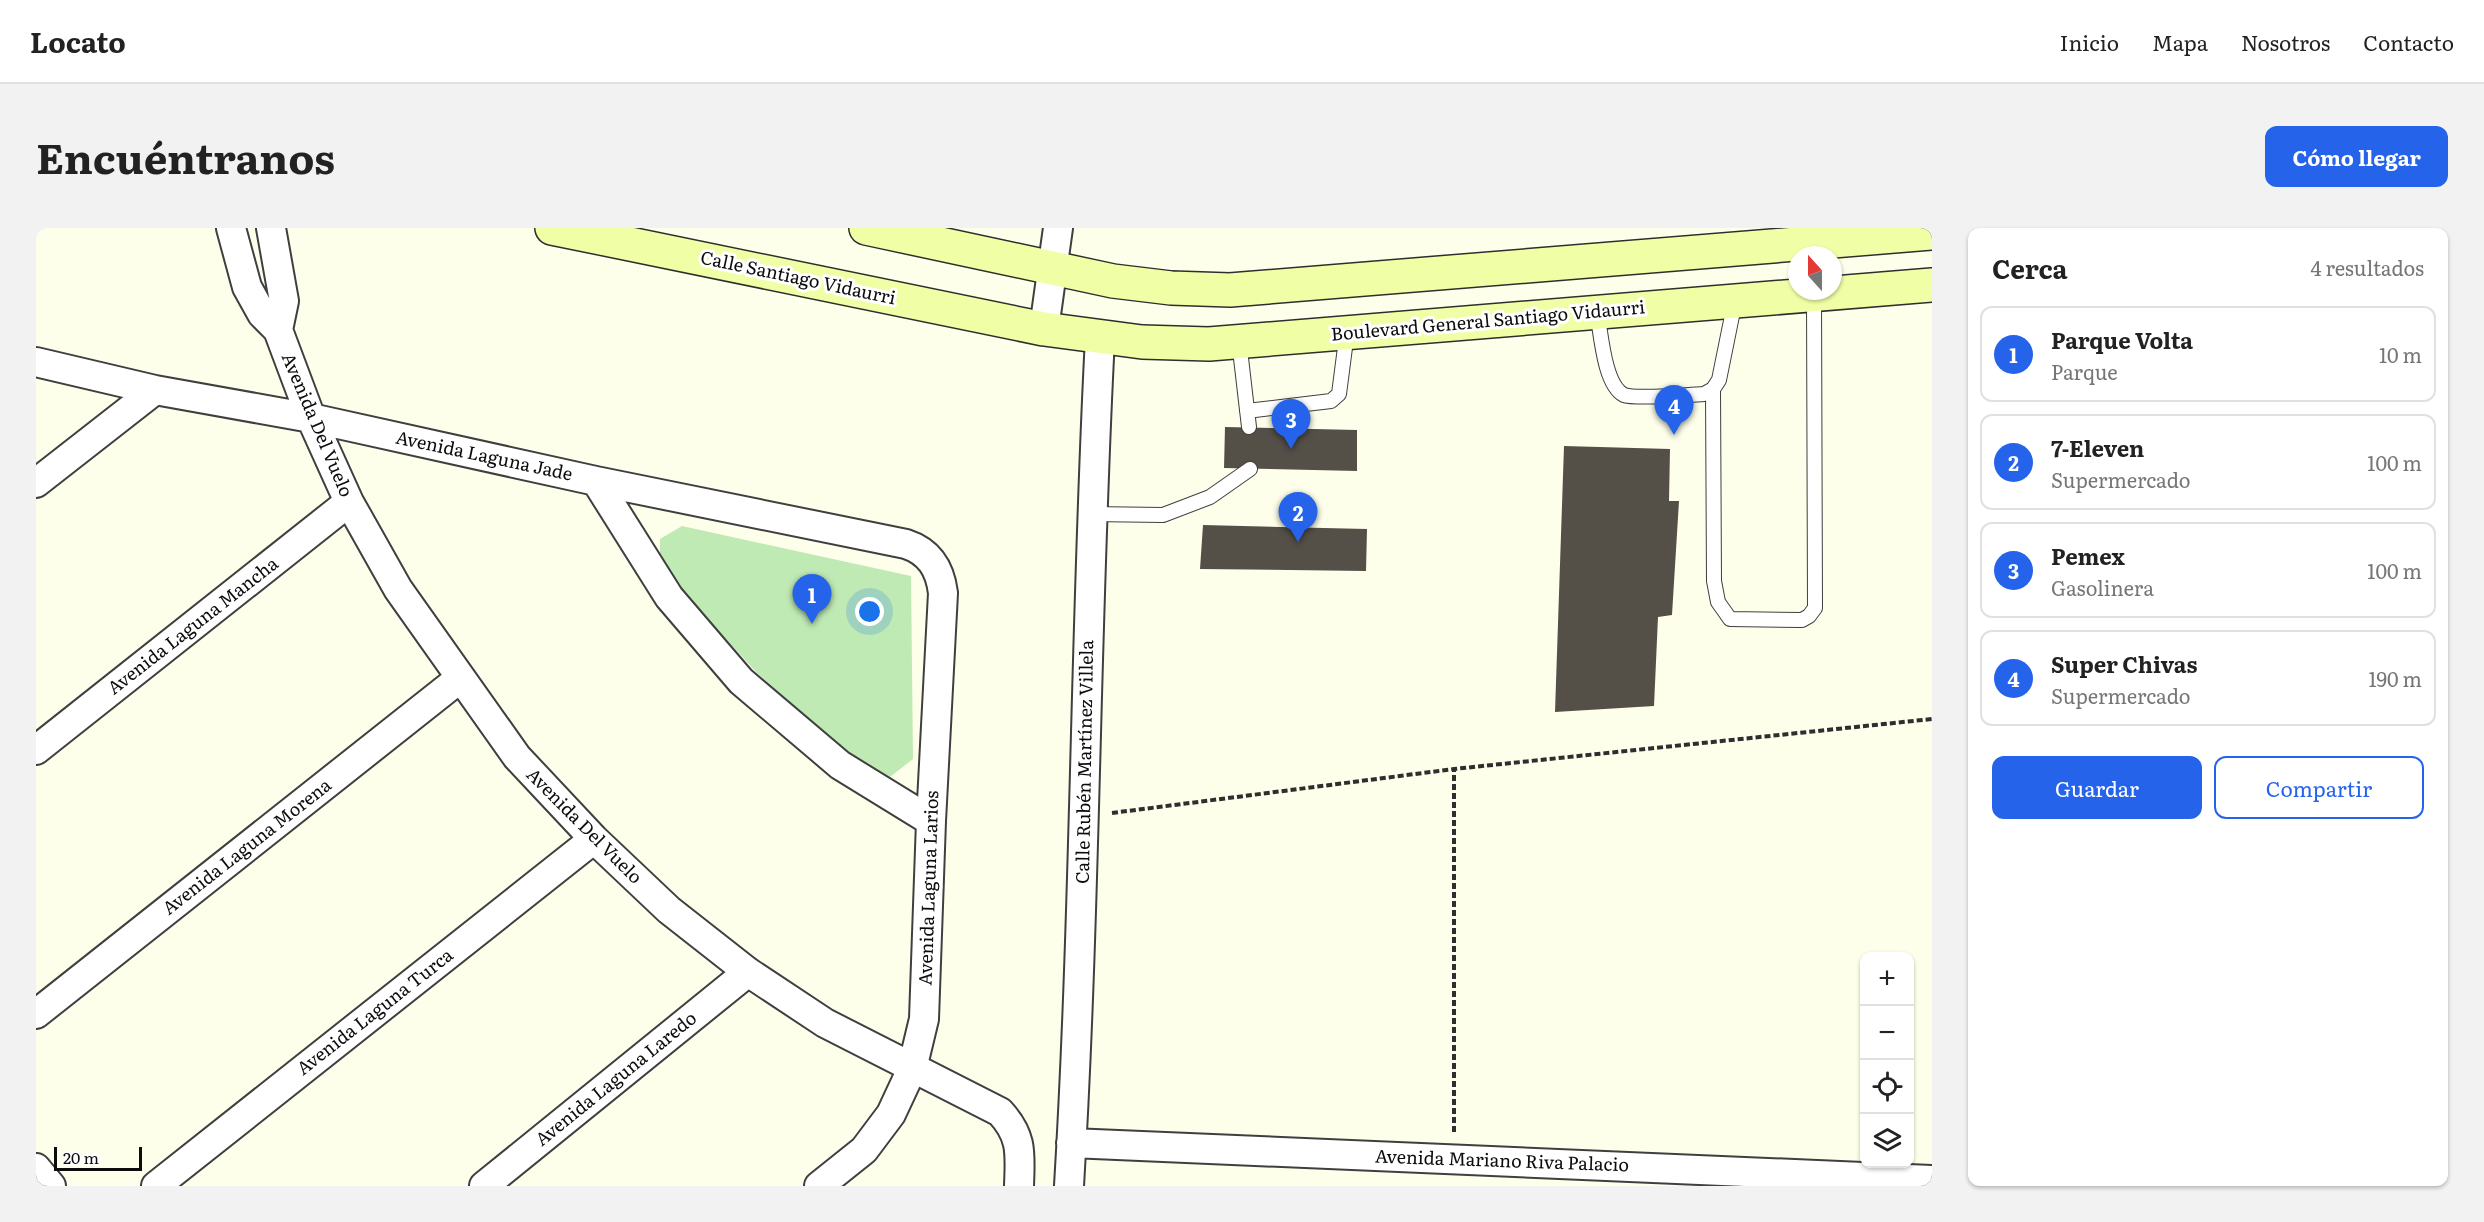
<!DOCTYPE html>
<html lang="es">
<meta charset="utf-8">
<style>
body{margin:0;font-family:Literata,serif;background:#f2f2f2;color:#222}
.controls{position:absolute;right:18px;bottom:18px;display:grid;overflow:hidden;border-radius:12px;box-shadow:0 2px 4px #0004}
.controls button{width:54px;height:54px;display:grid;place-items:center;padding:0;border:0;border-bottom:2px solid #e0e0e0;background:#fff;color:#222;font:30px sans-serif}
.compass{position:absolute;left:1752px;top:18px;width:54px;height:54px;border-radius:50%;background:#fff;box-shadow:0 2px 4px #0004;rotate:339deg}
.scale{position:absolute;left:18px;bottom:15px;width:88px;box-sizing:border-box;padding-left:6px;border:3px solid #0c0c0c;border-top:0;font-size:16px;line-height:21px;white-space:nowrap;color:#0c0c0c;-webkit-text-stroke:4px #fff;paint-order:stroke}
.you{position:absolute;left:834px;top:384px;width:21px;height:21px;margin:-15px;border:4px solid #fff;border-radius:50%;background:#1a73e8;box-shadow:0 0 0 9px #1a73e833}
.badge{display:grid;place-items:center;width:39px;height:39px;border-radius:50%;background:#2563eb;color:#fff;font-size:20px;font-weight:700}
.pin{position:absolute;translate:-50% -50px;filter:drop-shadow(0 2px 3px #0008)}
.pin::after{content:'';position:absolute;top:32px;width:21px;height:18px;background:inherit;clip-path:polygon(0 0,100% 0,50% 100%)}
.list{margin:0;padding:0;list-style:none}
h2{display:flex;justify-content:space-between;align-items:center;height:78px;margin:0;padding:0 24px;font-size:26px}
h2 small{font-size:20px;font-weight:400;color:#767676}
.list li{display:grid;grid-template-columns:39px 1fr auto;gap:18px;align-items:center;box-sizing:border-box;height:96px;margin:0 12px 12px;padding:0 12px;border:2px solid #e0e0e0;border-radius:12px}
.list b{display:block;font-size:22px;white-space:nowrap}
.list p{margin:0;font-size:20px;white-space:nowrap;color:#767676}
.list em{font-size:20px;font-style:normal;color:#767676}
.actions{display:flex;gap:12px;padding:18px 24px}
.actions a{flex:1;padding:14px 0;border:2px solid #2563eb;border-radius:12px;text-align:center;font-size:21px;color:#2563eb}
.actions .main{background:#2563eb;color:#fff}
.icon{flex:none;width:33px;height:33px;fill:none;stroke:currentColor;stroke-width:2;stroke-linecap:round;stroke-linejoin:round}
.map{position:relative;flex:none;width:1896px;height:958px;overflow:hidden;border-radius:12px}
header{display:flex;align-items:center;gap:36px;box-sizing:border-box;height:84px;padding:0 30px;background:#fff;border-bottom:2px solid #e0e0e0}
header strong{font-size:28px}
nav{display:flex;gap:33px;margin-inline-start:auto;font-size:21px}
.intro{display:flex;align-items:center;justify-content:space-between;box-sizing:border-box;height:144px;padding:0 36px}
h1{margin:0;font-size:42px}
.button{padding:15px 27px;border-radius:12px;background:#2563eb;color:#fff;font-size:21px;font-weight:700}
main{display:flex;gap:36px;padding:0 36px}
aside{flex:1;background:#fff;border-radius:12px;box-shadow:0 2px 4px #0004}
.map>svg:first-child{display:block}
</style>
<header>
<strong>Locato</strong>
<nav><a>Inicio</a><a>Mapa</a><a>Nosotros</a><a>Contacto</a></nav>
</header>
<div class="intro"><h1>Encuéntranos</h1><a class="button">Cómo llegar</a></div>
<main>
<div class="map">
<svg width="1896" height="958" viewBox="0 0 1896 958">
<rect width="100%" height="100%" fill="#fdffea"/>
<!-- green -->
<path fill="#c0eab4" d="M646 298 875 348 877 531 854 549 830 541 720 444 624 338V311Z"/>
<!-- building -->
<path fill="#545048" d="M1189 199 1321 202V243L1188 240Z
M1528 218 1634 221 1633 273H1643L1636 387 1622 389 1618 478 1519 484Z
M1167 297 1331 301 1330 343 1164 341Z"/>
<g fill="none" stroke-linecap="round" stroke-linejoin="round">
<defs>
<path id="service" d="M1561 84C1565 105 1568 157 1588 167 1598 171 1653 167 1668 166L1677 161 1683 152 1699 73
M1203 113 1213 199
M1677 161 1678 353 1682 374 1694 391 1766 392 1773 388 1779 380 1778 67
M1211 183 1295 173 1303 166 1311 104
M1054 286 1127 287 1174 269 1214 241"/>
<path id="minor" d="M195 0 211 59 226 86 242 102 275 190 313 274 362 361 481 529 558 611 633 682 712 744 789 795 964 884C987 909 984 926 983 958
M235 0 248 73 242 102
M1008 101 1022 0
M0 134 119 162 275 190 560 253 870 316C894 324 904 341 907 365L895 593 888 791 876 841 855 886 828 922 783 958
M560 253 633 369 705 453 804 537 895 593
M0 255 119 162
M0 522 313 274
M0 786 423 451
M1035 915 1896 952
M0 940 15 958
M120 958 558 611
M448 958 712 744
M1033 958C1050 675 1049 392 1064 110"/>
<path id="secondary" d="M516 0 1008 101 1106 114 1173 116 1896 57
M830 0 1077 53 1135 60 1194 62 1896 5"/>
</defs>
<!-- service casing -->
<use href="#service" stroke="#3f3f3f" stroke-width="16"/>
<!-- minor casing -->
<use href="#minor" stroke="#3f3f3f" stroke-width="32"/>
<!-- secondary casing -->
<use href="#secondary" stroke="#2e2e2e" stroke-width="36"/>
<!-- path -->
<path stroke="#2e2e2e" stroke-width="4" stroke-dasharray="6 3" stroke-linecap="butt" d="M1076 585 1418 541 1896 491
M1418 904V541"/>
<!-- service -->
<use href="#service" stroke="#fff" stroke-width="14"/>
<!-- minor -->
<use href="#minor" stroke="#fff" stroke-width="28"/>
<!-- secondary -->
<use href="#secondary" stroke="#f0ffa5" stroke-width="33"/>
</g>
<g text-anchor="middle" stroke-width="6" stroke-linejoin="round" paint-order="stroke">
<!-- street labels -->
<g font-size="18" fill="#0c0c0c" stroke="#fff">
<text transform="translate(762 50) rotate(12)" y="6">Calle Santiago Vidaurri</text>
<text transform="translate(1452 93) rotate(-5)" y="6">Boulevard General Santiago Vidaurri</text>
<text transform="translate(281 197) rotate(67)" y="6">Avenida Del Vuelo</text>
<text transform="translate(448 228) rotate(12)" y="6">Avenida Laguna Jade</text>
<text transform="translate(157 398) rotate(-38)" y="6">Avenida Laguna Mancha</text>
<text transform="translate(1049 534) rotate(-89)" y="6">Calle Rubén Martínez Villela</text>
<text transform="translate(548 598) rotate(45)" y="6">Avenida Del Vuelo</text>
<text transform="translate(211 619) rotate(-38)" y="6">Avenida Laguna Morena</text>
<text transform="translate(893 660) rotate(-88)" y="6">Avenida Laguna Larios</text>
<text transform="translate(339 784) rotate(-38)" y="6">Avenida Laguna Turca</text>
<text transform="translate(580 851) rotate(-39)" y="6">Avenida Laguna Laredo</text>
<text transform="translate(1466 933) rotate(2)" y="6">Avenida Mariano Riva Palacio</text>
</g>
</g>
</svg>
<div class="controls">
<button>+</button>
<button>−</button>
<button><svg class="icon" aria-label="locate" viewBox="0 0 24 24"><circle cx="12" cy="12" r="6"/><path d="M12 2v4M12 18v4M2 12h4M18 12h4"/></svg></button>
<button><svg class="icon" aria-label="layers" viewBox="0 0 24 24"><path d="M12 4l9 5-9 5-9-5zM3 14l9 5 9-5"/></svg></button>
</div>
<svg class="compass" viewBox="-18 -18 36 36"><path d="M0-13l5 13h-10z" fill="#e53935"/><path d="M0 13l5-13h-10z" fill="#767676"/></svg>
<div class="scale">20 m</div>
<div class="you"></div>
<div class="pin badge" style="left:776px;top:396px">1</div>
<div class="pin badge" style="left:1262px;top:314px">2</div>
<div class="pin badge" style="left:1255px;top:221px">3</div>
<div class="pin badge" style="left:1638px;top:207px">4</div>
</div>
<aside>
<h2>Cerca<small>4 resultados</small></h2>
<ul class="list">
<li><span class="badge">1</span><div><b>Parque Volta</b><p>Parque</p></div><em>10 m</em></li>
<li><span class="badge">2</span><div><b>7-Eleven</b><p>Supermercado</p></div><em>100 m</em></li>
<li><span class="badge">3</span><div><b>Pemex</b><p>Gasolinera</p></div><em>100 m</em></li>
<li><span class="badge">4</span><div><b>Super Chivas</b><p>Supermercado</p></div><em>190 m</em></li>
</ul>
<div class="actions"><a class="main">Guardar</a><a>Compartir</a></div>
</aside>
</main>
